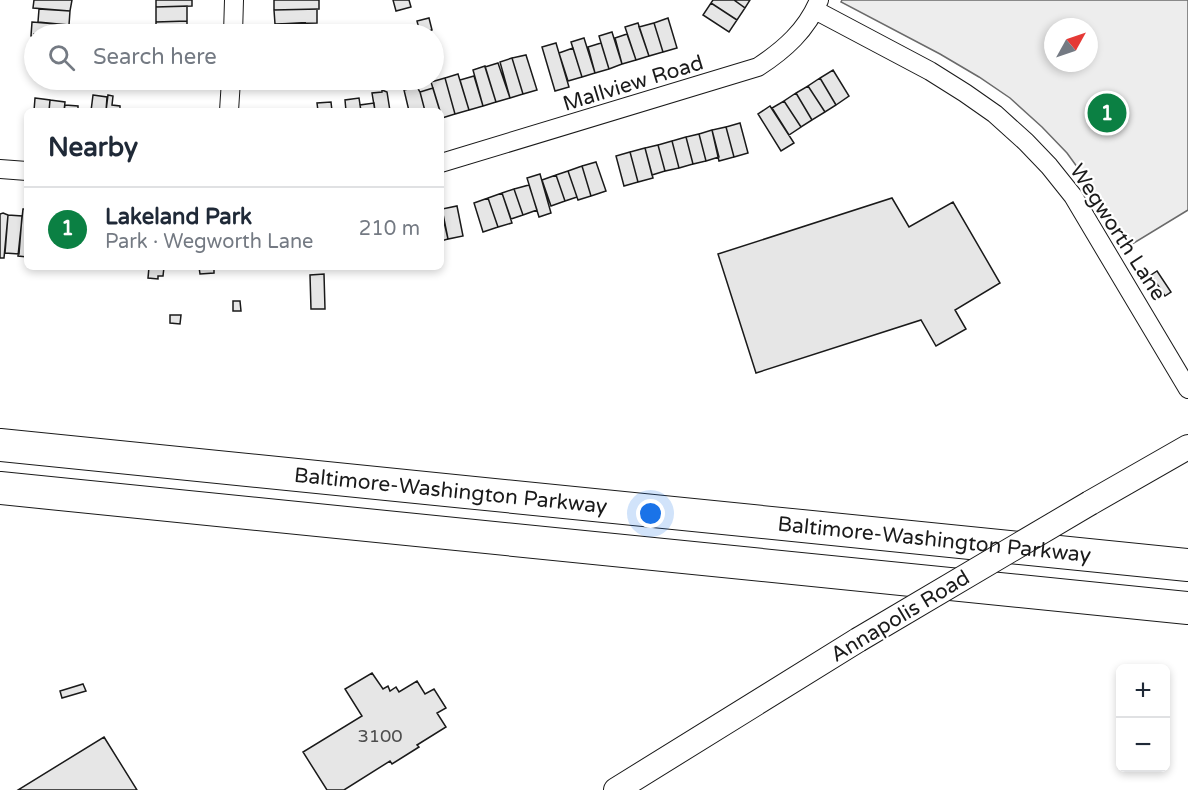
<!DOCTYPE html>
<meta charset="utf-8">
<style>
body{margin:0;font-family:"Varela Round",sans-serif;background:#f2f2f3;color:#1f2937}
.controls{position:absolute;right:18px;bottom:18px;display:grid;overflow:hidden;border-radius:9px;box-shadow:0 3px 9px #0003}
.controls button{width:54px;height:54px;display:grid;place-items:center;padding:0;border:0;border-bottom:2px solid #e0e1e3;background:#fff;color:#1f2937;font:30px sans-serif}
.compass{position:absolute;left:1044px;top:18px;width:54px;height:54px;border-radius:50%;background:#fff;box-shadow:0 3px 9px #0003;rotate:50deg}
.you{position:absolute;left:651px;top:514px;width:21px;height:21px;margin:-15px;border:4px solid #fff;border-radius:50%;background:#1a73e8;box-shadow:0 0 0 9px #1a73e833}
.badge{display:grid;place-items:center;width:39px;height:39px;border-radius:50%;background:#0b8043;color:#fff;font-size:20px;font-weight:700}
.pin{position:absolute;translate:-50% -50%;border:3px solid #fff;box-shadow:0 2px 6px #0006}
.list{margin:0;padding:0;list-style:none}
h2{display:flex;justify-content:space-between;align-items:center;height:78px;margin:0;padding:0 24px;font-size:26px}
h2 small{font-size:20px;font-weight:400;color:#747a83}
.list li{display:grid;grid-template-columns:39px 1fr auto;gap:18px;align-items:center;box-sizing:border-box;height:84px;padding:0 24px;border-top:2px solid #e0e1e3}
.list b{display:block;font-size:22px;white-space:nowrap}
.list p{margin:0;font-size:20px;white-space:nowrap;color:#747a83}
.list em{font-size:20px;font-style:normal;color:#747a83}
.icon{flex:none;width:33px;height:33px;fill:none;stroke:currentColor;stroke-width:2;stroke-linecap:round;stroke-linejoin:round}
.map{position:relative;flex:none;width:1188px;height:790px;overflow:hidden}
.search{position:absolute;background:#fff;box-shadow:0 3px 9px #0003;left:24px;top:24px;width:420px;height:66px;display:flex;align-items:center;gap:15px;box-sizing:border-box;padding:0 21px;border-radius:33px;color:#747a83;font-size:22px}
.panel{position:absolute;background:#fff;box-shadow:0 3px 9px #0003;left:24px;top:108px;width:420px;height:162px;border-radius:9px}
.map>svg:first-child{display:block}
</style>
<div class="map">
<svg width="1188" height="790" viewBox="0 0 1188 790">
<rect width="100%" height="100%" fill="#fff"/>
<!-- built -->
<path fill="#ededed" stroke="#6a6a6a" stroke-width="1.5" fill-rule="evenodd" d="M842 0H1188V210L1129 246 1091 186 1067 153 1042 127 1010 98 979 77 940 54 841 2ZM1053 27H1089V63H1053Z"/>
<!-- building -->
<path fill="#e6e6e6" stroke="#1a1a1a" stroke-width="1.5" d="M34 0H72L70 11 33 8Z
M156 0H192V6L156 7Z
M274 0H319V9L274 10Z
M393 0H409L411 7 396 11Z
M713 0H734L745 8 737 20 711 3Z
M734 0H750L745 8Z
M711 3 737 20 729 32 703 15Z
M187 6V21L156 22V7Z
M39 9 70 11 69 25 38 22Z
M317 9V23L275 24 274 10Z
M429 18 432 30 420 33 417 21Z
M668 18 677 48 663 52 654 23Z
M187 21V34H156V22Z
M32 22 69 25 68 34H34V37L31 36Z
M305 23 306 34H275V24Z
M638 23 649 56 636 60 625 27Z
M654 23 663 52 649 56 639 27Z
M612 32 622 64 609 69 599 36Z
M627 34 636 60 622 64 615 38Z
M584 38 595 73 582 77 571 42Z
M556 43 569 87 555 91 542 47Z
M601 43 609 69 595 73 588 47Z
M573 48 582 77 568 81 559 53Z
M526 55 537 90 523 94 512 58Z
M512 58 523 94 510 98 500 62Z
M498 63 510 98 496 102 485 67Z
M485 66 496 102 483 106 473 70Z
M833 70 849 96 836 105 820 78Z
M458 74 469 110 455 114 445 78Z
M474 76 483 106 469 110 460 80Z
M445 78 455 114 442 118 431 82Z
M820 78 836 105 825 112 808 86Z
M808 86 825 112 812 120 796 93Z
M417 87 420 92 425 111H409L404 90Z
M433 88 440 111H425L420 92Z
M382 90 387 92 390 111H375L372 93 382 92Z
M796 93 812 120 801 127 784 101Z
M93 95 107 97 106 111H91Z
M108 95 113 96 112 105 120 106V111H106Z
M35 98 50 100 49 111H34Z
M359 98 361 111H346L345 100Z
M50 100 65 102 64 111H49Z
M784 101 801 127 789 135 772 108Z
M331 102 332 111H318L317 103Z
M374 103 375 111H361L360 105Z
M65 105 78 106V111H64Z
M770 106 794 143 781 151 758 114Z
M740 123 748 153 734 157 726 127Z
M726 127 734 157 719 161 712 130Z
M712 130 719 157 706 161 699 134Z
M699 134 706 161 693 164 686 137Z
M686 137 693 164 679 168 672 141Z
M672 141 679 168 665 171 658 145Z
M658 145 665 171 652 175 645 148Z
M645 148 653 178 638 182 630 152Z
M630 152 638 182 624 186 616 156Z
M596 162 606 191 591 196 582 166Z
M582 166 591 196 578 200 568 171Z
M568 171 577 197 565 201 556 175Z
M540 174 551 213 539 217 527 178Z
M556 175 565 201 551 206 542 180Z
M529 185 537 210 523 215 514 189Z
M514 189 523 215 511 219 502 193Z
M502 193 512 223 498 227 488 198Z
M488 198 498 227 483 232 474 203Z
M892 198 909 227 953 202 1000 283 955 310 966 329 936 346 921 320 756 373 718 254Z
M457 206 463 236 448 239 442 209Z
M23 209H27V257L18 256Z
M441 209 448 239 441 241Z
M3 213 8 215 4 258H0V214Z
M8 215 22 216 19 254 5 253Z
M149 267H164L163 276H158V279L148 278Z
M199 267H214V273L200 274Z
M1157 271 1171 292 1165 296 1151 275Z
M324 274 325 309H311L310 275Z
M233 301H240L241 311H233Z
M170 315H181L180 324 170 323Z
M372 673 383 689 388 686 390 691 396 687 399 692 417 681 425 694 434 689 446 708 437 713 446 727 417 745 419 747 392 764 390 761 344 790H327L303 752 362 716 345 689Z
M83 684 86 691 62 698 60 691Z
M104 737 137 790H18Z"/>
<g fill="none" stroke-linecap="round" stroke-linejoin="round">
<defs>
<path id="minor" d="M815 10 930 71 965 93 995 114 1026 142 1049 166 1073 196 1188 389
M233 34 234 0
M229 111 231 80
M441 163 758 67C784 50 807 30 819 0
M0 169 27 171"/>
<path id="secondary" d="M1090 503 1188 447
M616 790 858 640"/>
<g id="motorway">
<path id="s1" d="M0 445 1188 565"/>
<path d="M0 488 1188 608"/>
</g>
</defs>
<!-- minor casing -->
<use href="#minor" stroke="#1a1a1a" stroke-width="20"/>
<!-- secondary casing -->
<use href="#secondary" stroke="#1a1a1a" stroke-width="26"/>
<!-- motorway casing -->
<use href="#motorway" stroke="#1a1a1a" stroke-width="34"/>
<!-- minor -->
<use href="#minor" stroke="#fff" stroke-width="18"/>
<!-- secondary -->
<use href="#secondary" stroke="#fff" stroke-width="24"/>
<!-- motorway -->
<use href="#motorway" stroke="#fff" stroke-width="32"/>
<defs>
<path id="secondary-bridge" d="M858 640 1090 503"/>
</defs>
<!-- secondary-bridge casing -->
<use href="#secondary-bridge" stroke="#1a1a1a" stroke-width="26" stroke-linecap="butt"/>
<!-- secondary-bridge -->
<use href="#secondary-bridge" stroke="#fff" stroke-width="24"/>
</g>
<g text-anchor="middle" stroke-width="4.5" stroke-linejoin="round" paint-order="stroke">
<!-- number labels -->
<g font-size="18" fill="#4d4d4d">
<text x="380" y="742">3100</text>
</g>
<!-- street labels -->
<g font-size="21" fill="#1a1a1a" stroke="#fff">
<text transform="translate(633 83) rotate(-17)" y="7">Mallview Road</text>
<text transform="translate(1118 232) rotate(57)" y="7">Wegworth Lane</text>
<text dy="7" stroke="none"><textPath href="#s1" startOffset="453">Baltimore-Washington Parkway</textPath></text>
<text dy="7" stroke="none"><textPath href="#s1" startOffset="939">Baltimore-Washington Parkway</textPath></text>
<text transform="translate(900 616) rotate(-31)" y="7">Annapolis Road</text>
</g>
</g>
</svg>
<div class="controls">
<button>+</button>
<button>−</button>
</div>
<svg class="compass" viewBox="-18 -18 36 36"><path d="M0-13l5 13h-10z" fill="#e53935"/><path d="M0 13l5-13h-10z" fill="#747a83"/></svg>
<div class="you"></div>
<div class="pin badge" style="left:1107px;top:113px">1</div>
<div class="search"><svg class="icon" aria-label="search" viewBox="0 0 24 24"><circle cx="10" cy="10" r="6"/><path d="M15 15l6 6"/></svg>Search here</div>
<section class="panel">
<h2>Nearby<small></small></h2>
<ul class="list">
<li><span class="badge">1</span><div><b>Lakeland Park</b><p>Park · Wegworth Lane</p></div><em>210 m</em></li>
</ul>
</section>
</div>
